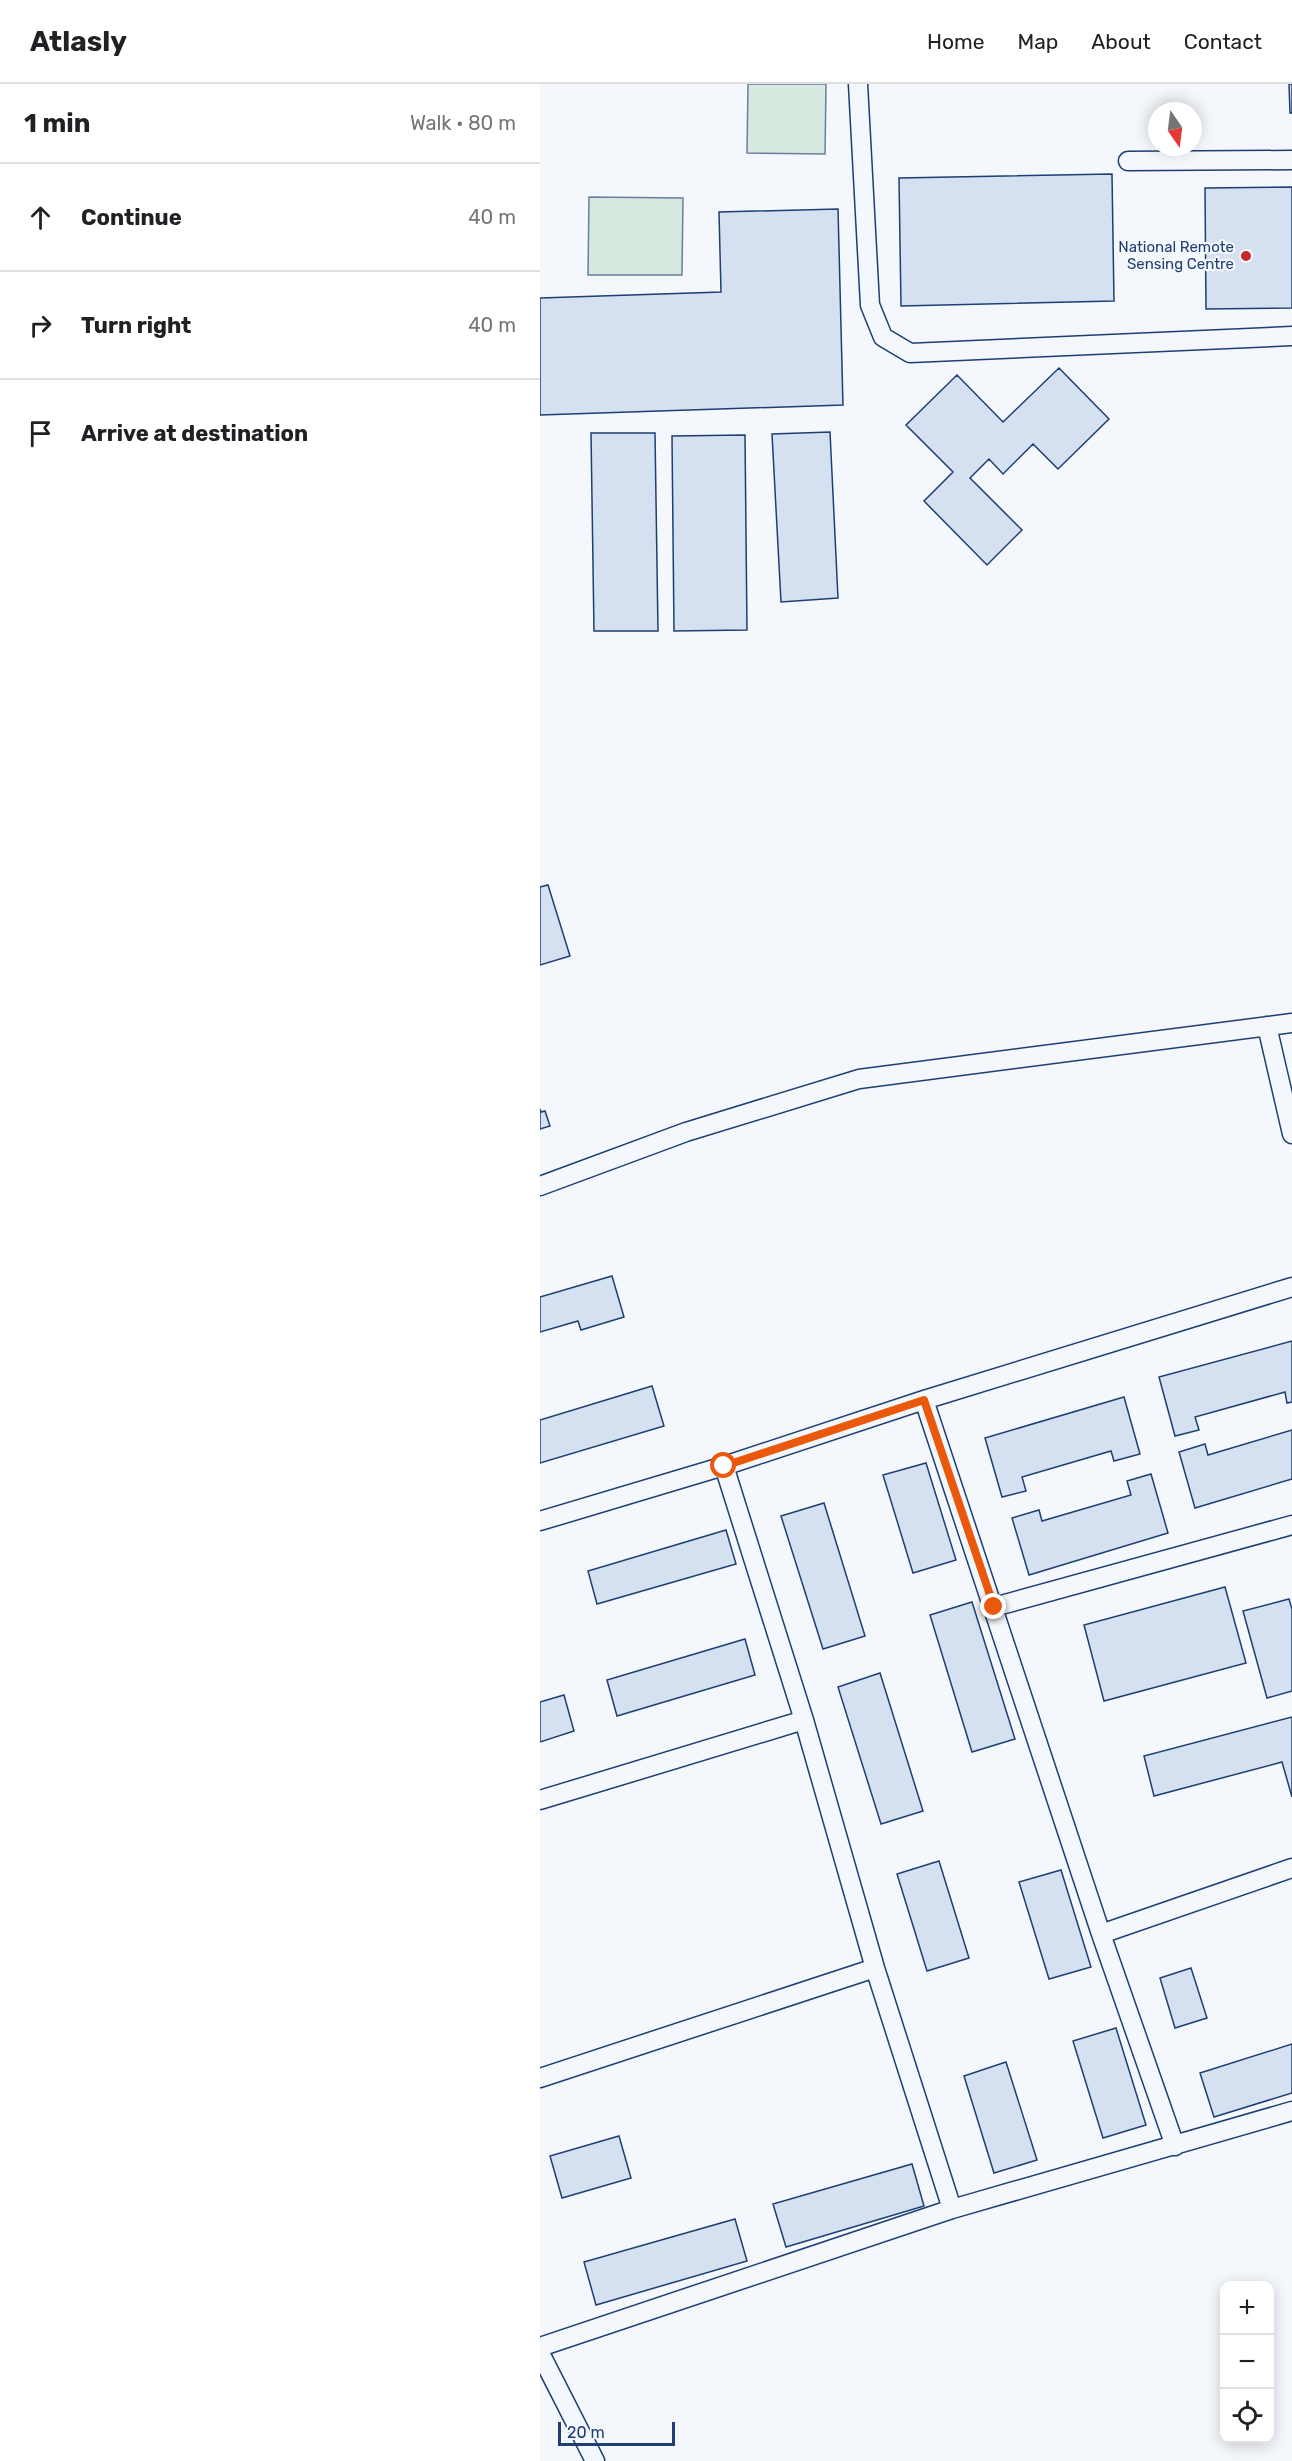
<!DOCTYPE html>
<meta charset="utf-8">
<style>
body{margin:0;font-family:Rubik,sans-serif;background:#f2f2f2;color:#202124}
.controls{position:absolute;right:18px;bottom:18px;display:grid;overflow:hidden;border-radius:12px;box-shadow:0 3px 15px #0003}
.controls button{width:54px;height:54px;display:grid;place-items:center;padding:0;border:0;border-bottom:2px solid #e0e0e0;background:#fff;color:#202124;font:30px sans-serif}
.compass{position:absolute;left:608px;top:18px;width:54px;height:54px;border-radius:50%;background:#fff;box-shadow:0 3px 15px #0003;rotate:166deg}
.scale{position:absolute;left:18px;bottom:15px;width:117px;box-sizing:border-box;padding-left:6px;border:3px solid #1d3f73;border-top:0;font-size:16px;line-height:21px;white-space:nowrap;color:#1d3f73;-webkit-text-stroke:4px #f4f7fb;paint-order:stroke}
.stop{position:absolute;width:18px;height:18px;margin:-14px;border:4px solid #ea580c;border-radius:50%;background:#fff}
.stop.end{background:#ea580c;border-color:#fff;box-shadow:0 2px 6px #0008}
.list{margin:0;padding:0;list-style:none}
h2{display:flex;justify-content:space-between;align-items:center;height:78px;margin:0;padding:0 24px;font-size:26px}
h2 small{font-size:20px;font-weight:400;color:#757577}
.list li{display:grid;grid-template-columns:39px 1fr auto;gap:18px;align-items:center;box-sizing:border-box;height:108px;padding:0 24px;border-top:2px solid #e0e0e0}
.list b{display:block;font-size:22px;white-space:nowrap}
.list em{font-size:20px;font-style:normal;color:#757577}
.icon{flex:none;width:33px;height:33px;fill:none;stroke:currentColor;stroke-width:2;stroke-linecap:round;stroke-linejoin:round}
.map{position:relative;flex:none;width:752px;height:2377px;overflow:hidden}
header{display:flex;align-items:center;gap:36px;box-sizing:border-box;height:84px;padding:0 30px;background:#fff;border-bottom:2px solid #e0e0e0}
header strong{font-size:28px}
nav{display:flex;gap:33px;margin-inline-start:auto;font-size:21px}
main{display:flex}
aside{flex:1;background:#fff}
.map>svg:first-child{display:block}
</style>
<header>
<strong>Atlasly</strong>
<nav><a>Home</a><a>Map</a><a>About</a><a>Contact</a></nav>
</header>
<main>
<aside>
<h2>1 min<small>Walk · 80 m</small></h2>
<ul class="list">
<li><svg class="icon" aria-label="ahead" viewBox="0 0 24 24"><path d="M12 20V5M6 11l6-6 6 6"/></svg><div><b>Continue</b></div><em>40 m</em></li>
<li><svg class="icon" aria-label="right" viewBox="0 0 24 24"><path d="M7 20v-9h11M14 6l5 5-5 5"/></svg><div><b>Turn right</b></div><em>40 m</em></li>
<li><svg class="icon" aria-label="arrive" viewBox="0 0 24 24"><path d="M6 21V4h12l-3 4 3 4H6"/></svg><div><b>Arrive at destination</b></div></li>
</ul>
</aside>
<div class="map">
<svg width="752" height="2377" viewBox="0 0 752 2377">
<rect width="100%" height="100%" fill="#f4f7fb"/>
<!-- green -->
<path fill="#d7e8df" stroke="#687fa3" stroke-width="1.5" d="M208 0H286L285 70 207 69Z
M49 113 143 114 142 191H48Z"/>
<!-- building -->
<path fill="#d5e0f0" stroke="#1d3f73" stroke-width="1.5" d="M749 0H752V29H750Z
M572 90 574 217 361 222 359 94Z
M752 103V224L666 225 665 104Z
M298 125 303 321 0 331V214L181 208 179 128Z
M519 284 569 335 518 385 493 360 463 390 449 375 430 394 482 446 447 481 384 417 413 388 366 341 417 291 463 338Z
M290 348 298 514 241 518 232 350Z
M51 349H115L118 547H54Z
M205 351 207 546 134 547 132 352Z
M8 801 30 872 0 881V803Z
M0 1025 1 1028 5 1027 10 1042 0 1045Z
M72 1192 84 1233 41 1246 38 1237 0 1248V1213Z
M752 1257V1318L747 1319 745 1308 655 1333 659 1346 635 1352 619 1293Z
M112 1302 124 1342 0 1379V1336Z
M584 1313 600 1370 574 1377 571 1367 482 1393 486 1407 462 1413 445 1354Z
M752 1346V1395L655 1424 639 1368 665 1360 668 1371Z
M386 1379 416 1476 373 1489 343 1391Z
M611 1390 628 1449 489 1491 472 1434 499 1426 502 1437 591 1411 587 1397Z
M284 1419 325 1552 283 1565 241 1432Z
M186 1446 196 1480 57 1520 48 1487Z
M685 1503 706 1579 564 1617 544 1541Z
M749 1515 752 1525V1607L727 1614 703 1527Z
M432 1518 475 1655 432 1668 390 1531Z
M205 1555 215 1591 77 1632 67 1596Z
M340 1589 383 1727 341 1740 298 1603Z
M24 1611 34 1647 0 1658V1618Z
M752 1633V1713L742 1678 614 1712 604 1672Z
M399 1777 429 1874 387 1887 357 1790Z
M521 1786 551 1883 509 1895 479 1798Z
M651 1884 667 1934 635 1944 620 1894Z
M576 1944 606 2041 563 2054 533 1957Z
M752 1960V2009L674 2033 660 1989Z
M466 1978 497 2076 454 2089 424 1992Z
M79 2052 91 2094 22 2114 10 2072Z
M372 2080 384 2122 246 2163 233 2120Z
M195 2135 207 2177 56 2221 44 2178Z"/>
<g fill="none" stroke-linecap="round" stroke-linejoin="round">
<defs>
<path id="service" d="M318 0 330 221 343 253 370 269 752 252
M588 77 752 76
M727 942 752 1050
M0 1102 146 1048 319 995 752 939
M384 1316 561 1850 635 2062
M184 1382 264 1636 335 1884 412 2125
M0 1437 184 1382 384 1316 752 1203
M454 1523 752 1441
M0 1716 264 1636
M561 1850 752 1784
M0 1994 335 1884
M0 2263 412 2125 752 2027
M0 2269 55 2377"/>
</defs>
<!-- service casing -->
<use href="#service" stroke="#1d3f73" stroke-width="21"/>
<!-- service -->
<use href="#service" stroke="#f4f7fb" stroke-width="18"/>
</g>
<g fill="none" stroke-linecap="round" stroke-linejoin="round">
<!-- route -->
<path stroke="#ea580c" stroke-width="8" d="M184 1382 384 1316 454 1523"/>
</g>
<!-- markers -->
<circle fill="#c62828" stroke="#f4f7fb" stroke-width="2" cx="706" cy="172" r="6"/>
<g text-anchor="middle" stroke-width="4.5" stroke-linejoin="round" paint-order="stroke">
<!-- poi labels -->
<g font-size="15" fill="#1d3f73" stroke="#f4f7fb" text-anchor="end">
<text x="694" y="168">National Remote<tspan x="694" dy="17">Sensing Centre</tspan></text>
</g>
</g>
</svg>
<div class="controls">
<button>+</button>
<button>−</button>
<button><svg class="icon" aria-label="locate" viewBox="0 0 24 24"><circle cx="12" cy="12" r="6"/><path d="M12 2v4M12 18v4M2 12h4M18 12h4"/></svg></button>
</div>
<svg class="compass" viewBox="-18 -18 36 36"><path d="M0-13l5 13h-10z" fill="#e53935"/><path d="M0 13l5-13h-10z" fill="#757577"/></svg>
<div class="scale">20 m</div>
<div class="stop" style="left:184px;top:1382px"></div>
<div class="stop end" style="left:454px;top:1523px"></div>
</div>
</main>
